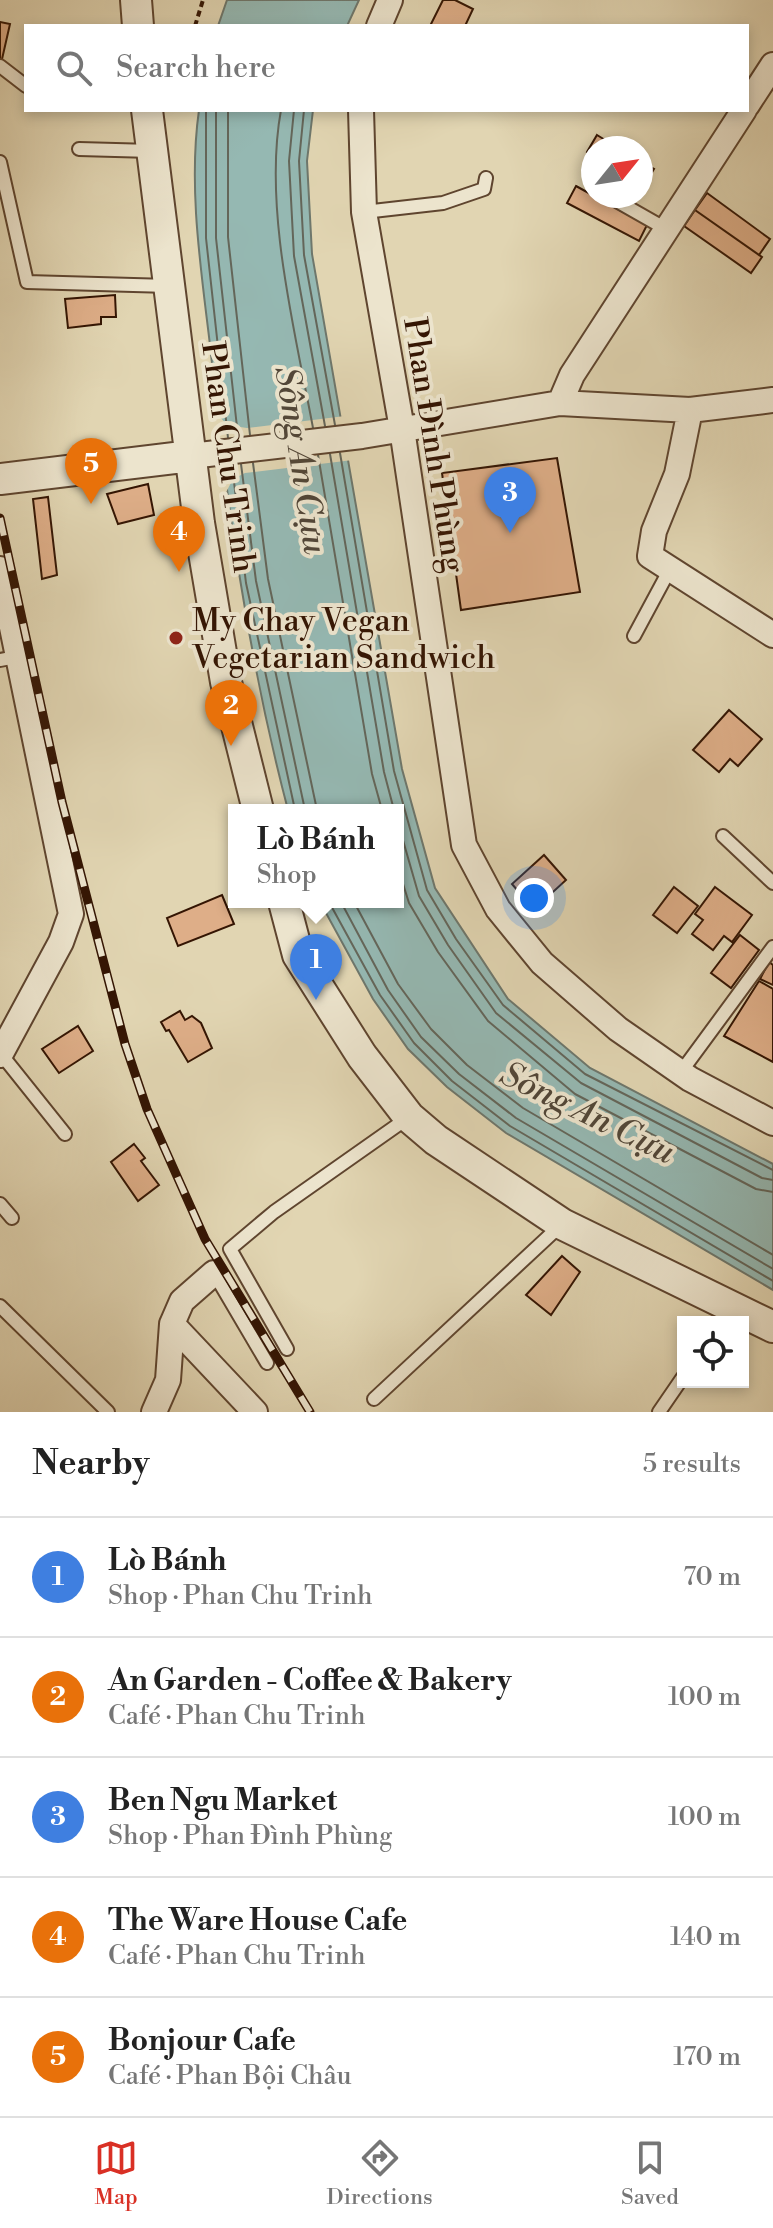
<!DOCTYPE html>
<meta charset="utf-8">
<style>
body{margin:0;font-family:"Libre Bodoni",serif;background:#f2f2f2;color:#222}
.controls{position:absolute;right:24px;bottom:24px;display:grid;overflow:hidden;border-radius:0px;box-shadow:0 4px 12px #0003}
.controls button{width:72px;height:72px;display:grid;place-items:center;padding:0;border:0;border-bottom:2px solid #e0e0e0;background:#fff;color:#222;font:40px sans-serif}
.compass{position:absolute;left:581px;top:136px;width:72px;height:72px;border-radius:50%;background:#fff;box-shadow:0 4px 12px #0003;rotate:60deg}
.you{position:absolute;left:534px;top:898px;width:28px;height:28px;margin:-20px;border:6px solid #fff;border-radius:50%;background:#1a73e8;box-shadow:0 0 0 12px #1a73e833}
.badge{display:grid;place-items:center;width:52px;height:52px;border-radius:50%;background:#d93025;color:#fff;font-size:26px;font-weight:700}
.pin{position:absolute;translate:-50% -66px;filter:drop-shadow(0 2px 4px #0008)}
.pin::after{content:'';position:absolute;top:42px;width:28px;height:24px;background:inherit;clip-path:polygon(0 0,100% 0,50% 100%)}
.popup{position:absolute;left:228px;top:804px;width:176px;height:104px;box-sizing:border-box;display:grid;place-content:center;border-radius:0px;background:#fff;filter:drop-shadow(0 2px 6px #0005);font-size:26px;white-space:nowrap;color:#767676}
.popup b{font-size:30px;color:#222}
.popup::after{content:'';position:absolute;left:50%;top:100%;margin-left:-16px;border:16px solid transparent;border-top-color:#fff}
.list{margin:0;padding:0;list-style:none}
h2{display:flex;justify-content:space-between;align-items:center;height:104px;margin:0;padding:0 32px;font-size:34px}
h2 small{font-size:26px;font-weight:400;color:#767676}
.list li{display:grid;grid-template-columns:52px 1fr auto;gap:24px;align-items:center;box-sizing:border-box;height:120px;padding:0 32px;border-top:2px solid #e0e0e0}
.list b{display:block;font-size:30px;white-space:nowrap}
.list p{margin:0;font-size:26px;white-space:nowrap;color:#767676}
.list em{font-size:26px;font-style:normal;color:#767676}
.icon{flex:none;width:44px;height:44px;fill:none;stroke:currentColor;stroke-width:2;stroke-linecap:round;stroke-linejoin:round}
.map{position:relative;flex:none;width:773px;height:1412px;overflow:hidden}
.search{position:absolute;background:#fff;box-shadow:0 4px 12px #0003;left:24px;right:24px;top:24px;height:88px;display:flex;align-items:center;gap:20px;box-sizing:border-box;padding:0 28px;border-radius:0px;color:#767676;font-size:30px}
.sheet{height:704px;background:#fff}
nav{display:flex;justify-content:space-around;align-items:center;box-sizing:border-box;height:112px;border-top:2px solid #e0e0e0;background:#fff;font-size:22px;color:#767676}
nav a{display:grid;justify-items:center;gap:4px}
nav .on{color:#d93025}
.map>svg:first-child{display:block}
</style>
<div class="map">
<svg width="773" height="1412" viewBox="0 0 773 1412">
<rect width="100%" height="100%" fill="#e1d5b2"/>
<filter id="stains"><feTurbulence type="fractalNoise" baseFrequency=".0025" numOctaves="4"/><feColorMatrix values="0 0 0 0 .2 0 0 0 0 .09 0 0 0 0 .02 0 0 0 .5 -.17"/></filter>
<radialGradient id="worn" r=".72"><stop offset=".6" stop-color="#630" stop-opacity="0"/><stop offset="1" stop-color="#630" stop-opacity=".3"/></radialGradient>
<!-- water -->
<path fill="#95b8b2" stroke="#6e776c" stroke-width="2" d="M227 0H359L347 26H218Z
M199 110H313L307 161 312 254 402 769 435 888 508 999 590 1068 773 1164V1290L506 1133 447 1087 408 1049 373 999 320 902H398V810H288C247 654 227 505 210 345 201 269 188 187 199 110Z"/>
<!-- pier -->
<path fill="#e1d5b2" d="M214 410 227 425 247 428 345 416 353 460 245 473 233 479 224 496Z"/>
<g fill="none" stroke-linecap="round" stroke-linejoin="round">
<!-- shore -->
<path stroke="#64665a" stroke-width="2" d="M206 110V238L228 438
M216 110V238L238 436
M228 110V237L250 435
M281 110C263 207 295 331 313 428
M294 110 289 161 294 256 325 426
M304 110 299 161 304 255 335 425
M340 453 394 771 427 890 456 939 503 1005 585 1074 773 1170
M330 454 384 772 394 810
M318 455 372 774 382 810
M253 463 268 579 317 810
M241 464 256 581 305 810
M232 465 246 583 295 810
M398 823 419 896 448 945 496 1013 581 1083 762 1178 773 1180
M398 868 409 903 438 952 488 1021 575 1094 756 1189 773 1192
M329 902 380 995 414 1043 452 1081 510 1126 773 1281
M341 902 388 990 421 1037 459 1074 516 1118 773 1269
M354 902 398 984 431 1029 467 1065 523 1108 773 1255"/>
</g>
<!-- building -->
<path fill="#deae88" stroke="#341503" stroke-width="2" d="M443 0H455L473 9 465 26H430Z
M0 22 10 24 0 68Z
M597 135 618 148H593V156L587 152Z
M641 162 654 169 644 186 641 184Z
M576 186 647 225 639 241 567 203Z
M707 193 770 239 759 255 695 210Z
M695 210 762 257 751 273 684 226Z
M115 295 116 317H101V324L68 328 65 299Z
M557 458 580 592 461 610 442 473Z
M148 484 154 515 118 524 107 494Z
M48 497 57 575 42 579 33 499Z
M729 710 762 739 738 766 730 759 719 772 693 750Z
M544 855 566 880 530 913 520 902 524 898 512 884Z
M674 887 698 906 677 933 653 915Z
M715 887 752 915 732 942 724 936 713 950 692 934 703 920 695 914Z
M222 895 234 924 178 946 167 918Z
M740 935 759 950 731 988 711 973Z
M769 962 773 965V985L760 979Z
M759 981 773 989V1062L724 1036Z
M180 1011 185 1020 192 1016 201 1023 212 1048 188 1062 169 1030 166 1031 161 1022Z
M78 1026 93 1051 59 1073 42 1049Z
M134 1144 145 1158 141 1161 159 1185 138 1201 111 1162Z
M562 1256 580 1272 551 1315 526 1295Z"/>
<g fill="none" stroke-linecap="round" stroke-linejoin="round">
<defs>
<path id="service" d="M0 66 26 86
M79 149 152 151
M0 162 27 282 169 286
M615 200 666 229
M364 212 443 203 484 189 486 178
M634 636 670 569
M0 660 16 657
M723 836 773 883
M1 1054 65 1134
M681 1072 773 947
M0 1204 12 1218
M214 1273 267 1363
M0 1306 108 1412
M287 1349 230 1249 274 1212 409 1117
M374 1399 562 1224
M659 1412 683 1377"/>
<path id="minor" d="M379 26 390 0
M747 105 773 65
M361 110 364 212 402 429 464 845 498 909 542 963 618 1029 690 1079 773 1123
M560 403 572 375 744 110
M690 410 677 474 654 531 650 556 773 635
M191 456 362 436 560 403 690 410 773 400
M0 569 71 914 61 942 0 1055
M172 1324 255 1412
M154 1412 168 1380 172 1324 182 1301 214 1273"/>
<path id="tertiary" d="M136 0 138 26
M147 110 199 523 226 682 258 810
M0 479 191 456
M284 902 298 955 362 1056 409 1117 436 1140 562 1224 773 1327"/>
</defs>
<!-- service casing -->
<use href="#service" stroke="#5f452f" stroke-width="16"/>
<!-- minor casing -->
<use href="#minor" stroke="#5f452f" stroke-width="28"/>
<!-- tertiary casing -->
<use href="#tertiary" stroke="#5f452f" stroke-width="34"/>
<!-- path -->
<path stroke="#341503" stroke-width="4" stroke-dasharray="6 4" stroke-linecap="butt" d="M195 26 203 0"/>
<!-- service -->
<use href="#service" stroke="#ece4cd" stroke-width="12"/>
<!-- minor -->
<use href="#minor" stroke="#ece4cd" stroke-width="24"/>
<!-- tertiary -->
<use href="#tertiary" stroke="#ece4cd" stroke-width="30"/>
<defs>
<path id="rail" d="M0 518 62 802 125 1044 147 1109 205 1239 310 1412"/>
</defs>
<!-- rail casing -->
<use href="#rail" stroke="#341503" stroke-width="9"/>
<!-- rail -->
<use href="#rail" stroke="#ece4cd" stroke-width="6" stroke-dasharray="18" stroke-linecap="butt"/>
</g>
<!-- markers -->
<circle fill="#8f2418" stroke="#ece4cd" stroke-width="3" cx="176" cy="638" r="8"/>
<g text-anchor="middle" stroke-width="8" stroke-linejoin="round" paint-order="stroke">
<!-- street labels -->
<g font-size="32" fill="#341503" stroke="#ece4cd">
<text transform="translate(435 445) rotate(81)" y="11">Phan Đình Phùng</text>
<text transform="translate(229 457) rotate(82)" y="11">Phan Chu Trinh</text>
</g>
<!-- poi labels -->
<g font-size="32" fill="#341503" stroke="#ece4cd" text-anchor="start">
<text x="192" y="631">My Chay Vegan<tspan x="192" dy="37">Vegetarian Sandwich</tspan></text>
</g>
<!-- water labels -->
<g font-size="34" font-style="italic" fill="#514638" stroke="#ece4cd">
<text transform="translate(302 460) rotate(81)" y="12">Sông An Cựu</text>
<text transform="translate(588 1112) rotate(26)" y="12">Sông An Cựu</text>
</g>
</g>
<rect width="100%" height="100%" filter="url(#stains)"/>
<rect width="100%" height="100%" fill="url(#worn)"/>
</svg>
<div class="controls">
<button><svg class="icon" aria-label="locate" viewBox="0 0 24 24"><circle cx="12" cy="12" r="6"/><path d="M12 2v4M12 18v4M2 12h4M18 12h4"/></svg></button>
</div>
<svg class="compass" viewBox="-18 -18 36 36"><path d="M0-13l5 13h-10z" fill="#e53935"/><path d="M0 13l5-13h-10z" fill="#767676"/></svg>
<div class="you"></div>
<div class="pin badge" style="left:316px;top:1000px;background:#3f7fe0">1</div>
<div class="popup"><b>Lò Bánh</b>Shop</div>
<div class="pin badge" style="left:231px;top:746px;background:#e8710a">2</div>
<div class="pin badge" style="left:510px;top:533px;background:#3f7fe0">3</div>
<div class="pin badge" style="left:179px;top:572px;background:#e8710a">4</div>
<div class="pin badge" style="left:91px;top:504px;background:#e8710a">5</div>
<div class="search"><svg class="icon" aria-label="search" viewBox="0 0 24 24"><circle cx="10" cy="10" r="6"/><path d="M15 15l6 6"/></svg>Search here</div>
</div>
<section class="sheet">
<h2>Nearby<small>5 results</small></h2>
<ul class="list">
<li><span class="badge" style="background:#3f7fe0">1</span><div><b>Lò Bánh</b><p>Shop · Phan Chu Trinh</p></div><em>70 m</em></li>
<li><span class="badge" style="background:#e8710a">2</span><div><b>An Garden - Coffee &amp; Bakery</b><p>Café · Phan Chu Trinh</p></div><em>100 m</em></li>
<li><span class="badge" style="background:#3f7fe0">3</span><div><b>Ben Ngu Market</b><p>Shop · Phan Đình Phùng</p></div><em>100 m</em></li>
<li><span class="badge" style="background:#e8710a">4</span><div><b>The Ware House Cafe</b><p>Café · Phan Chu Trinh</p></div><em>140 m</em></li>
<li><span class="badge" style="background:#e8710a">5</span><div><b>Bonjour Cafe</b><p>Café · Phan Bội Châu</p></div><em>170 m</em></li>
</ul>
</section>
<nav>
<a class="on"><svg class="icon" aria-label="map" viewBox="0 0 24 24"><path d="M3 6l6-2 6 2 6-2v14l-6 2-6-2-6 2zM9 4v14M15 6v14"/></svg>Map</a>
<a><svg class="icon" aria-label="directions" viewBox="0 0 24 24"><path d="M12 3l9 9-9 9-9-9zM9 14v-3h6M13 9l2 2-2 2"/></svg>Directions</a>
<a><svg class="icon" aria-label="saved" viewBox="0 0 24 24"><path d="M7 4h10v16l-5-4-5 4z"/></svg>Saved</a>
</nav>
